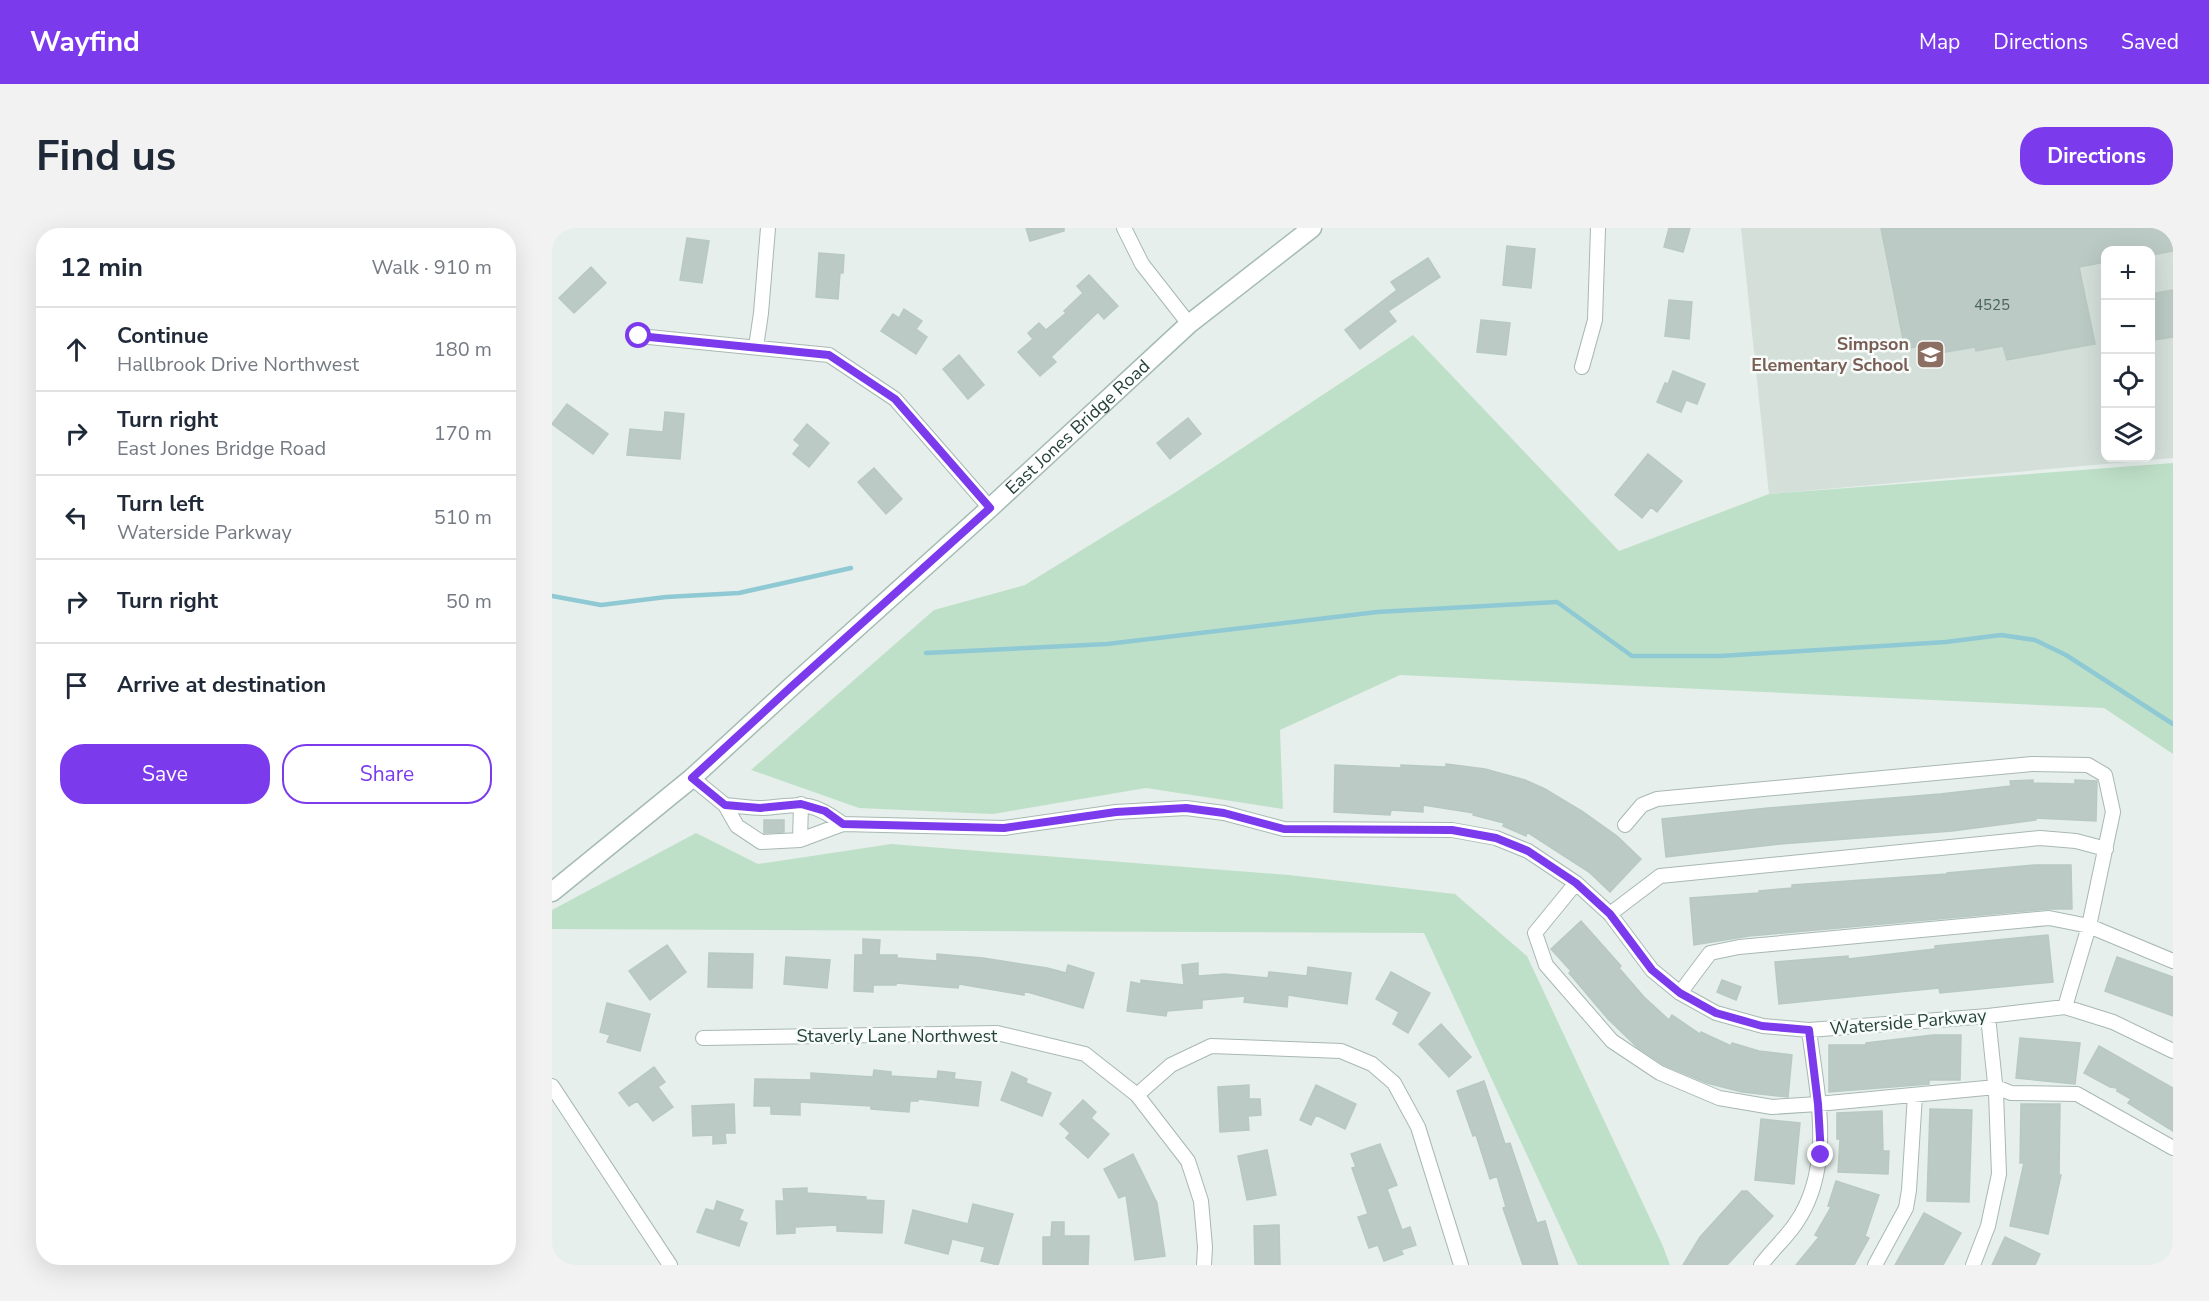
<!DOCTYPE html>
<meta charset="utf-8">
<style>
body{margin:0;font-family:"Nunito Sans",sans-serif;background:#f2f2f3;color:#1f2937}
.controls{position:absolute;right:18px;top:18px;display:grid;overflow:hidden;border-radius:12px;box-shadow:0 6px 24px #0002}
.controls button{width:54px;height:54px;display:grid;place-items:center;padding:0;border:0;border-bottom:2px solid #e0e1e3;background:#fff;color:#1f2937;font:30px sans-serif}
.stop{position:absolute;width:18px;height:18px;margin:-14px;border:4px solid #7c3aed;border-radius:50%;background:#fff}
.stop.end{background:#7c3aed;border-color:#fff;box-shadow:0 2px 6px #0008}
.list{margin:0;padding:0;list-style:none}
h2{display:flex;justify-content:space-between;align-items:center;height:78px;margin:0;padding:0 24px;font-size:26px}
h2 small{font-size:20px;font-weight:400;color:#747a83}
.list li{display:grid;grid-template-columns:39px 1fr auto;gap:18px;align-items:center;box-sizing:border-box;height:84px;padding:0 24px;border-top:2px solid #e0e1e3}
.list b{display:block;font-size:22px;white-space:nowrap}
.list p{margin:0;font-size:20px;white-space:nowrap;color:#747a83}
.list em{font-size:20px;font-style:normal;color:#747a83}
.actions{display:flex;gap:12px;padding:18px 24px}
.actions a{flex:1;padding:14px 0;border:2px solid #7c3aed;border-radius:24px;text-align:center;font-size:21px;color:#7c3aed}
.actions .main{background:#7c3aed;color:#fff}
.icon{flex:none;width:33px;height:33px;fill:none;stroke:currentColor;stroke-width:2;stroke-linecap:round;stroke-linejoin:round}
.map{position:relative;flex:none;width:1621px;height:1037px;overflow:hidden;border-radius:24px}
header{display:flex;align-items:center;gap:36px;box-sizing:border-box;height:84px;padding:0 30px;background:#7c3aed;color:#fff}
header strong{font-size:28px}
nav{display:flex;gap:33px;margin-inline-start:auto;font-size:21px}
.intro{display:flex;align-items:center;justify-content:space-between;box-sizing:border-box;height:144px;padding:0 36px}
h1{margin:0;font-size:42px}
.button{padding:15px 27px;border-radius:24px;background:#7c3aed;color:#fff;font-size:21px;font-weight:700}
main{display:flex;gap:36px;padding:0 36px}
aside{flex:1;background:#fff;border-radius:24px;box-shadow:0 6px 24px #0002}
.map>svg:first-child{display:block}
</style>
<header>
<strong>Wayfind</strong>
<nav><a>Map</a><a>Directions</a><a>Saved</a></nav>
</header>
<div class="intro"><h1>Find us</h1><a class="button">Directions</a></div>
<main>
<aside>
<h2>12 min<small>Walk · 910 m</small></h2>
<ul class="list">
<li><svg class="icon" aria-label="ahead" viewBox="0 0 24 24"><path d="M12 20V5M6 11l6-6 6 6"/></svg><div><b>Continue</b><p>Hallbrook Drive Northwest</p></div><em>180 m</em></li>
<li><svg class="icon" aria-label="right" viewBox="0 0 24 24"><path d="M7 20v-9h11M14 6l5 5-5 5"/></svg><div><b>Turn right</b><p>East Jones Bridge Road</p></div><em>170 m</em></li>
<li><svg class="icon" aria-label="left" viewBox="0 0 24 24"><path d="M17 20v-9H6M10 6l-5 5 5 5"/></svg><div><b>Turn left</b><p>Waterside Parkway</p></div><em>510 m</em></li>
<li><svg class="icon" aria-label="right" viewBox="0 0 24 24"><path d="M7 20v-9h11M14 6l5 5-5 5"/></svg><div><b>Turn right</b></div><em>50 m</em></li>
<li><svg class="icon" aria-label="arrive" viewBox="0 0 24 24"><path d="M6 21V4h12l-3 4 3 4H6"/></svg><div><b>Arrive at destination</b></div></li>
</ul>
<div class="actions"><a class="main">Save</a><a>Share</a></div>
</aside>
<div class="map">
<svg width="1621" height="1037" viewBox="0 0 1621 1037">
<rect width="100%" height="100%" fill="#e6efeb"/>
<!-- built -->
<path fill="#d4dfda" fill-rule="evenodd" d="M1189 0H1621V230L1217 266ZM1554 22H1598V230H1554Z"/>
<!-- green -->
<path fill="#bfe0c8" d="M861 107 1067 323 1217 266 1621 235V526L1552 480 848 447 728 502 731 581 594 560 441 586 307 580 199 542 382 382 473 357 624 264Z
M144 605 206 636 339 616 737 647 903 666 975 728 1110 1016 1118 1037H1026L872 705 0 701V682Z"/>
<g fill="none" stroke-linecap="round" stroke-linejoin="round">
<!-- stream -->
<path stroke="#8ec9d4" stroke-width="4.5" d="M0 368 49 377 114 369 187 365 299 340
M374 425 555 416 825 384 1005 374 1080 428H1168L1394 414 1449 407 1483 412 1514 427 1621 496"/>
</g>
<!-- building -->
<path fill="#bbcac4" stroke="#b8c9c2" stroke-width="1.5" d="M474 0H512V3L478 13Z
M1117 0H1138L1131 24 1112 19Z
M1329 0H1621V23L1599 27V22H1554V34L1527 39 1543 116 1455 132 1451 118 1424 123 1423 119 1370 128 1368 118 1353 121Z
M135 10 157 13 150 55 128 52Z
M955 18 983 21 979 60 951 57Z
M267 25 292 27 291 45H288L286 71 264 69Z
M876 30 888 49 836 83 844 93 808 121 793 102 845 62 839 54Z
M39 39 54 55 22 85 7 70Z
M537 47 566 78 552 91 546 84 499 129 504 134 488 148 466 124 481 111 476 105 487 95 494 102 514 85 512 83 531 65 525 58Z
M1621 62V109L1602 112 1599 93V66Z
M1117 72 1140 74 1137 111 1113 108Z
M352 81 370 93 364 101 375 109 364 126 329 103 341 86 347 90Z
M929 92 958 95 954 127 925 124Z
M407 127 432 157 416 171 391 141Z
M1121 143 1153 156 1145 176 1134 172 1129 184 1105 174 1113 155 1116 156Z
M15 176 56 206 41 226 0 196Z
M113 184 132 186 128 231 75 227 78 201 111 204Z
M636 190 649 206 618 231 605 215Z
M255 196 277 215 257 239 241 226 248 217 242 212Z
M1096 226 1130 253 1105 284 1099 279 1090 290 1063 267Z
M322 240 350 271 334 286 306 254Z
M894 536 933 541 973 552 993 561 1031 584 1065 608 1089 631 1058 664 1037 644 975 604 974 608 951 598 952 595 921 587 922 585 871 577V584L839 582 838 587 782 584 783 537 849 540V537L894 539Z
M1481 552V555L1523 556V552L1545 553 1544 593 1483 590 1484 592 1400 603 1228 616 1114 629 1110 591 1216 580 1388 566 1459 558 1458 553Z
M212 592H232V604L212 605Z
M1483 637H1519L1520 681H1496L1197 708 1142 717 1138 670 1207 665V663L1240 660V657L1395 646V645Z
M1029 693 1069 738 1067 740 1092 769 1117 792 1120 787 1148 806 1149 804 1179 818 1180 815 1207 823 1240 827 1236 869 1190 864 1155 855 1114 838 1085 819 1056 791 1017 745 1019 743 999 721Z
M1496 707 1501 754 1388 765 1387 760 1227 776 1223 734 1296 728V731L1383 721V718Z
M311 711 328 712 327 727H345V730L385 733V726L431 730 495 740 514 745 516 737 542 745 531 780 472 763V767L407 756 406 760 344 755V757H321V764L302 763 303 727H311Z
M115 717 134 744 98 772 77 743Z
M157 725 201 726 200 760 156 759Z
M234 729 278 732 275 760 232 756Z
M1565 729 1621 749V788L1553 763Z
M646 735V748L673 746 716 750 717 744 755 748 756 739 799 745 795 776 736 767 735 779 692 774 693 768 650 772V780L615 783 614 788 575 783 579 754 589 756V752L632 757 630 737Z
M839 744 878 765 856 805 841 796 847 784 824 771Z
M1170 752 1189 759 1184 772 1165 764Z
M55 775 98 786 88 823 55 814 58 807 48 804Z
M889 796 919 829 897 849 867 816Z
M1381 807H1409L1408 852H1377V856L1277 864V817H1314V815Z
M1468 810 1528 815 1523 856 1464 850Z
M1547 818 1621 860V903L1576 875 1579 871 1565 863V860L1558 859 1532 845Z
M102 839 113 854 106 859 121 879 101 893 85 873 77 878 67 865Z
M322 842 339 844V848L385 851 386 843 403 845 402 851 429 854 426 878 366 871V873H358L357 884 319 881V878L248 874V887L219 886V878H202L203 851 259 852V845L321 849Z
M460 844 475 851 474 855 499 865 490 888 449 872Z
M932 853 953 916 958 915 985 995 993 993 1006 1037H971L951 980 954 979 945 948 938 951 924 907 921 908 905 863Z
M697 857V871H708L709 887 696 888 697 902 668 904 666 859Z
M764 857 804 876 793 901 764 887 759 897 748 892Z
M531 872 544 884 539 890 557 906 536 930 514 910 518 905 508 896Z
M182 876 183 905H173L174 915 161 916V907L141 908 140 878Z
M1469 876H1508L1507 947H1509L1496 1006 1458 998 1472 935H1468Z
M1378 881 1420 882 1417 974 1375 973Z
M1330 883 1331 923H1337L1336 946 1286 944 1288 911H1285V885Z
M1209 891 1248 895 1242 956 1203 952Z
M828 916 845 957 835 961 850 1002 858 999 864 1017 849 1022 851 1026 832 1033 826 1017 817 1020 806 989 816 986 800 940 804 939 799 926Z
M715 922 724 967 695 972 686 928Z
M581 926 605 975 613 1028 583 1032 574 967 567 970 552 941Z
M1284 953 1327 967 1313 1008 1317 1010 1302 1037H1244L1267 1009 1263 1007 1279 979 1276 978Z
M255 960V965L314 969V972L332 973 330 1005 285 1003V997L243 999V1005L225 1006 224 973H232L231 961Z
M1190 963H1195L1221 988 1175 1037H1131L1148 1009Z
M165 973 191 982 187 992 195 995 187 1018 145 1004 154 981 162 983Z
M421 976 461 986 446 1037 429 1033 433 1019 400 1011 396 1026 353 1015 361 982 416 996Z
M1372 985 1409 1005 1391 1037H1343Z
M500 994H512V1008H537L536 1037H491V1009H499Z
M727 997 728 1037H703L702 998Z
M1453 1009 1488 1026 1483 1037H1440Z"/>
<g fill="none" stroke-linecap="round" stroke-linejoin="round">
<defs>
<path id="street" d="M572 0 590 36 637 96
M87 108 277 127 343 171 438 280
M204 119 209 85 216 0
M1030 139 1043 92 1046 0
M140 550 173 577 185 598 209 614 248 612 291 596 452 600 564 584 634 580 672 585 732 601 900 602 944 610 976 623 1024 655 1058 686 1100 742 1128 765 1164 785 1211 798 1257 802 1436 788 1513 779 1561 794 1621 823
M173 577C185 578 199 580 211 580 250 577 257 571 291 596
M1073 597 1090 577 1105 571 1480 536 1536 537 1553 547 1561 584 1537 698 1513 779
M248 612 249 576
M1024 655 983 705 994 737 1060 813 1108 845 1167 870 1220 879 1266 876 1444 859 1459 865 1525 866 1621 920
M1058 686 1108 648 1488 610 1524 613 1554 621
M1128 765 1158 725 1187 719 1497 690 1537 698 1621 733
M151 810 445 805 533 826 585 867 636 933 649 973 653 1019 652 1037
M0 858 118 1037
M585 867 619 837 659 818 789 823 820 836 842 855 866 899 909 1037
M1209 1037C1220 1022 1234 1010 1244 995 1283 938 1265 865 1257 802
M1323 1037 1354 980 1357 962 1363 867
M1421 1037 1436 998 1447 946 1444 865 1436 788"/>
<g id="secondary">
<path id="s1" d="M0 664 140 550 239 459 438 280 637 96 760 0"/>
</g>
</defs>
<!-- street casing -->
<use href="#street" stroke="#a8b8b2" stroke-width="16"/>
<!-- secondary casing -->
<use href="#secondary" stroke="#a4bbb3" stroke-width="21"/>
<!-- street -->
<use href="#street" stroke="#fff" stroke-width="14"/>
<!-- secondary -->
<use href="#secondary" stroke="#fff" stroke-width="18"/>
</g>
<g fill="none" stroke-linecap="round" stroke-linejoin="round">
<!-- route -->
<path stroke="#7c3aed" stroke-width="8" d="M87 108 277 127 343 171 438 280 239 459 140 550 173 577 208 580 249 576 273 583 291 596 452 600 564 584 634 580 672 585 732 601 900 602 944 610 976 623 1024 655 1058 686 1100 742 1128 765 1164 785 1210 798 1257 802 1266 876 1269 927"/>
</g>
<!-- icons -->
<defs>
<symbol id="school-square" viewBox="-11 -11 22 22"><rect x="-9" y="-9" width="18" height="18" rx="4" fill="#8d6e63" stroke="#f7fbf9"/><path d="M0-5L7-2L0 1L-7-2ZM-4 1L0 2.5L4 1V4Q0 6-4 4Z" fill="#fff"/></symbol>
</defs>
<g fill-rule="evenodd">
<use href="#school-square" x="1362" y="110" width="33" height="33"/>
</g>
<g text-anchor="middle" stroke-width="5" stroke-linejoin="round" paint-order="stroke">
<!-- number labels -->
<g font-size="15" fill="#4a645c">
<text x="1440" y="82">4525</text>
</g>
<!-- education labels -->
<g font-size="18" font-weight="bold" fill="#785e54" stroke="#f7fbf9" text-anchor="end">
<text x="1357" y="122">Simpson<tspan x="1357" dy="21">Elementary School</tspan></text>
</g>
<!-- street labels -->
<g font-size="18" fill="#24423a" stroke="#f7fbf9">
<text dy="6" stroke="none"><textPath href="#s1" startOffset="702">East Jones Bridge Road</textPath></text>
<text transform="translate(1356 794) rotate(-5)" y="6">Waterside Parkway</text>
<text x="345" y="814">Staverly Lane Northwest</text>
</g>
</g>
</svg>
<div class="controls">
<button>+</button>
<button>−</button>
<button><svg class="icon" aria-label="locate" viewBox="0 0 24 24"><circle cx="12" cy="12" r="6"/><path d="M12 2v4M12 18v4M2 12h4M18 12h4"/></svg></button>
<button><svg class="icon" aria-label="layers" viewBox="0 0 24 24"><path d="M12 4l9 5-9 5-9-5zM3 14l9 5 9-5"/></svg></button>
</div>
<div class="stop" style="left:87px;top:108px"></div>
<div class="stop end" style="left:1269px;top:927px"></div>
</div>
</main>
